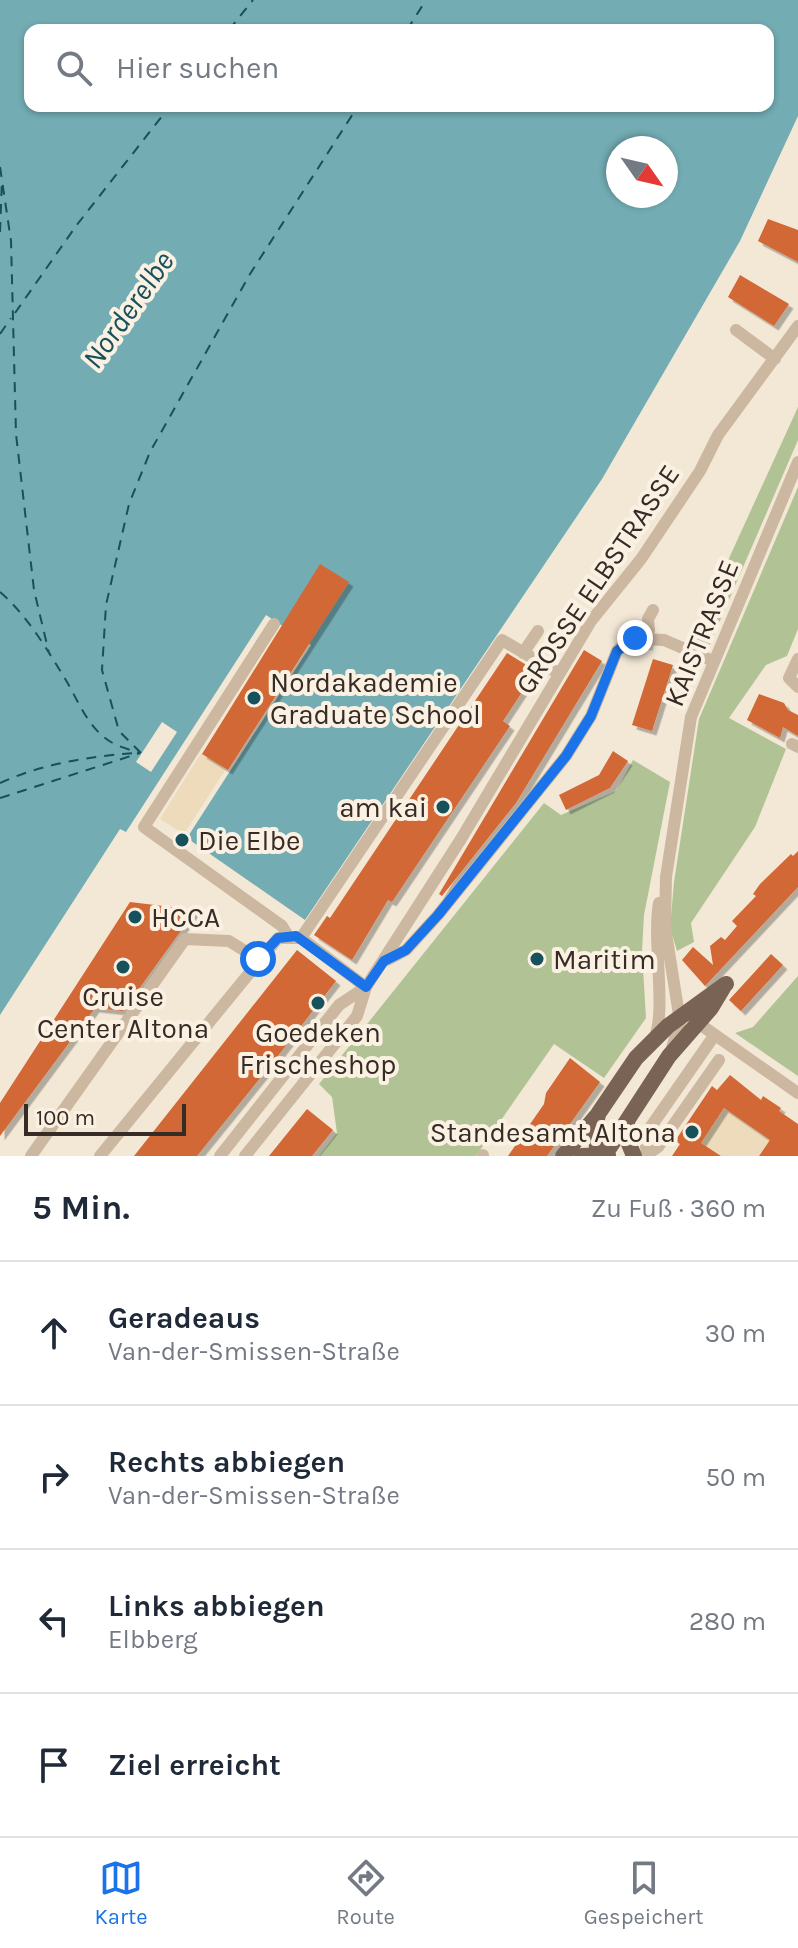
<!DOCTYPE html>
<html lang="de">
<meta charset="utf-8">
<style>
body{margin:0;font-family:Karla,sans-serif;background:#f6f6f7;color:#1f2937}
.compass{position:absolute;left:606px;top:136px;width:72px;height:72px;border-radius:50%;background:#fff;box-shadow:0 2px 6px #0004;rotate:124deg}
.scale{position:absolute;left:24px;bottom:20px;width:162px;box-sizing:border-box;padding-left:8px;border:4px solid #362b25;border-top:0;font-size:22px;line-height:28px;white-space:nowrap;color:#362b25;-webkit-text-stroke:6px #fbf1e3;paint-order:stroke}
.stop{position:absolute;width:24px;height:24px;margin:-18px;border:6px solid #1a73e8;border-radius:50%;background:#fff}
.stop.end{background:#1a73e8;border-color:#fff;box-shadow:0 2px 8px #0008}
.list{margin:0;padding:0;list-style:none}
h2{display:flex;justify-content:space-between;align-items:center;height:104px;margin:0;padding:0 32px;font-size:34px}
h2 small{font-size:26px;font-weight:400;color:#747a83}
.list li{display:grid;grid-template-columns:52px 1fr auto;gap:24px;align-items:center;box-sizing:border-box;height:144px;padding:0 32px;border-top:2px solid #e0e1e3}
.list b{display:block;font-size:30px;white-space:nowrap}
.list p{margin:0;font-size:26px;white-space:nowrap;color:#747a83}
.list em{font-size:26px;font-style:normal;color:#747a83}
.icon{flex:none;width:44px;height:44px;fill:none;stroke:currentColor;stroke-width:2;stroke-linecap:round;stroke-linejoin:round}
.map{position:relative;flex:none;width:798px;height:1156px;overflow:hidden}
.search{position:absolute;background:#fff;box-shadow:0 2px 6px #0004;left:24px;right:24px;top:24px;height:88px;display:flex;align-items:center;gap:20px;box-sizing:border-box;padding:0 28px;border-radius:16px;color:#747a83;font-size:30px}
.sheet{height:680px;background:#fff}
nav{display:flex;justify-content:space-around;align-items:center;box-sizing:border-box;height:112px;border-top:2px solid #e0e1e3;background:#fff;font-size:22px;color:#747a83}
nav a{display:grid;justify-items:center;gap:4px}
nav .on{color:#1a73e8}
.map>svg:first-child{display:block}
</style>
<div class="map">
<svg width="798" height="1156" viewBox="0 0 798 1156">
<defs>
<filter id="shadow"><feDropShadow dx="4.5" dy="4.5" stdDeviation="0" flood-color="#0004"/></filter>
</defs>
<rect width="100%" height="100%" fill="#f3e8d6"/>
<!-- green -->
<path fill="#b1c395" d="M798 407V440L707 651 694 645 699 624Z
M798 487V629L787 656 766 665 729 718 786 749 755 827 691 923 694 942 677 951 670 928 674 882 699 719Z
M633 760 670 782 644 915 642 951 646 1018 604 1078 554 1044 476 1156H319L337 1133 332 1097 319 1084 544 803 561 815 616 791Z
M798 976V1076L735 1033 753 1027Z"/>
<!-- plaza -->
<path fill="#eddbbb" d="M201 753 210 759 220 758 217 763 226 769 184 834 160 819Z
M730 1100V1112L774 1142 775 1152 766 1146 759 1156H721L707 1147 701 1156 698 1147Z"/>
<!-- water -->
<path fill="#73acb3" fill-rule="evenodd" d="M0 0H798V116L740 241 602 479 305 920 187 838 311 645 266 615 126 832 120 829 0 1015ZM30 30H768V106H30ZM618 148H666V196H618Z"/>
<!-- pier -->
<path fill="#f3e8d6" d="M162 722 177 732 151 772 136 762Z"/>
<g fill="none" stroke-linecap="round" stroke-linejoin="round">
<!-- ferry -->
<path stroke="#17515b" stroke-width="2" stroke-dasharray="10 8" stroke-linecap="butt" d="M229 30 253 0
M407 30 426 0
M0 167 11 241 16 434 34 590 49 653
M0 232 2 179
M15 313 76 226 170 106
M0 334 11 318
M0 592C28 616 48 651 67 682 79 703 89 729 111 742 119 747 131 750 140 753
M141 753 119 731 102 670 106 605 129 504 150 452 250 274 358 106
M0 783C42 764 90 756 136 753
M0 798 140 753"/>
</g>
<!-- building -->
<path fill="#d26735" filter="url(#shadow)" d="M768 219 798 230V262L758 241Z
M740 275 789 304 774 326 728 297Z
M320 564 349 582 228 770 202 754Z
M584 650 602 661 516 803 442 896 439 894Z
M507 653 536 671 503 721 510 726 392 902 388 900 352 960 314 935 327 916 330 918Z
M653 659 673 665 652 731 632 725Z
M759 694 784 703 788 710 798 715V736L783 727 780 738 747 720Z
M613 751 628 761 610 788 566 810 559 795 599 775Z
M798 851V887L705 986 682 960 693 947 713 965 710 946 721 937 725 940 737 926 732 921 756 896 753 894 760 884 791 854 793 856Z
M130 902 196 910 123 1011 95 1008 0 1136V1103Z
M297 950 336 981 274 1061 197 1156H134Z
M771 954 783 965 741 1011 729 1000Z
M570 1058 600 1082 547 1156H508L544 1104 546 1093Z
M730 1075 761 1100 763 1096 781 1108 779 1111 798 1124V1156H759L770 1140 724 1108 701 1143 721 1156H672L680 1144 675 1141 712 1086 717 1090Z
M307 1109 333 1130 312 1156H269Z"/>
<g fill="none" stroke-linecap="round" stroke-linejoin="round">
<!-- minor-tunnel -->
<path stroke="#cdc2b3" stroke-width="12" stroke-dasharray="12 6" stroke-linecap="butt" d="M647 650 649 630"/>
<!-- minor -->
<path stroke="#ccb8a1" stroke-width="12" d="M736 330 775 359
M274 624 144 827 282 926 288 936
M649 630 648 619 653 610
M664 640 713 661
M523 653 538 631
M798 659 789 678 798 687
M792 744 798 747
M301 938 502 640 558 673
M387 960 406 950 438 915 566 756 591 716 617 651 628 641 641 639
M694 1027 698 1023 798 1093
M654 1039C667 1012 652 941 659 903
M672 1048 680 1021 665 927 666 877 691 717 798 462
M649 1153 658 1147 719 1060
M31 1156 185 939 229 941 258 959
M100 1156 278 938H301L366 987
M220 1156 339 1005 366 987
M245 1156 357 1016 366 987 461 839 591 621 641 559 700 471 718 435 798 326
M483 1156V1155
M647 1156 645 1135 714 1036"/>
<!-- major -->
<path stroke="#796354" stroke-width="16" d="M598 1114 595 1130 598 1156
M627 1123V1139L634 1156
M563 1156 598 1114 636 1058 668 1026 726 984
M582 1156 608 1155
M604 1156 669 1056 711 1008 723 988"/>
<!-- minor-bridge -->
<path stroke="#ccb8a1" stroke-width="12" d="M641 639 664 640"/>
</g>
<g fill="none" stroke-linecap="round" stroke-linejoin="round">
<!-- route -->
<path stroke="#1a73e8" stroke-width="10" d="M258 959 278 938 296 936 366 987 384 961 406 950 438 915 566 756 591 716 617 651 635 638"/>
</g>
<!-- markers -->
<g fill="#17515b" stroke="#fbf1e3" stroke-width="3">
<circle cx="254" cy="698" r="8"/>
<circle cx="443" cy="807" r="8"/>
<circle cx="182" cy="840" r="8"/>
<circle cx="135" cy="917" r="8"/>
<circle cx="537" cy="959" r="8"/>
<circle cx="123" cy="967" r="8"/>
<circle cx="318" cy="1003" r="8"/>
<circle cx="692" cy="1132" r="8"/>
</g>
<g text-anchor="middle" stroke-width="8" stroke-linejoin="round" paint-order="stroke">
<!-- street labels -->
<g font-size="28" fill="#362b25" stroke="#fbf1e3">
<text transform="translate(597 579) rotate(-56)" y="10">GROSSE ELBSTRASSE</text>
<text transform="translate(701 633) rotate(-68)" y="10">KAISTRASSE</text>
</g>
<!-- poi labels -->
<g font-size="28" fill="#362b25" stroke="#fbf1e3" text-anchor="start">
<text x="270" y="692">Nordakademie<tspan x="270" dy="32">Graduate School</tspan></text>
<text x="427" y="817" text-anchor="end">am kai</text>
<text x="198" y="850">Die Elbe</text>
<text x="151" y="927">HCCA</text>
<text x="553" y="969">Maritim</text>
<text x="123" y="1006" text-anchor="middle">Cruise<tspan x="123" dy="32">Center Altona</tspan></text>
<text x="318" y="1042" text-anchor="middle">Goedeken<tspan x="318" dy="32">Frischeshop</tspan></text>
<text x="676" y="1142" text-anchor="end">Standesamt Altona</text>
</g>
<!-- water labels -->
<g font-size="30" font-style="italic" fill="#17515b" stroke="#fbf1e3">
<text transform="translate(128 310) rotate(-55)" y="10">Norderelbe</text>
</g>
</g>
</svg>
<svg class="compass" viewBox="-18 -18 36 36"><path d="M0-13l5 13h-10z" fill="#e53935"/><path d="M0 13l5-13h-10z" fill="#747a83"/></svg>
<div class="scale">100 m</div>
<div class="stop" style="left:258px;top:959px"></div>
<div class="stop end" style="left:635px;top:638px"></div>
<div class="search"><svg class="icon" aria-label="search" viewBox="0 0 24 24"><circle cx="10" cy="10" r="6"/><path d="M15 15l6 6"/></svg>Hier suchen</div>
</div>
<section class="sheet">
<h2>5 Min.<small>Zu Fuß · 360 m</small></h2>
<ul class="list">
<li><svg class="icon" aria-label="ahead" viewBox="0 0 24 24"><path d="M12 20V5M6 11l6-6 6 6"/></svg><div><b>Geradeaus</b><p>Van-der-Smissen-Straße</p></div><em>30 m</em></li>
<li><svg class="icon" aria-label="right" viewBox="0 0 24 24"><path d="M7 20v-9h11M14 6l5 5-5 5"/></svg><div><b>Rechts abbiegen</b><p>Van-der-Smissen-Straße</p></div><em>50 m</em></li>
<li><svg class="icon" aria-label="left" viewBox="0 0 24 24"><path d="M17 20v-9H6M10 6l-5 5 5 5"/></svg><div><b>Links abbiegen</b><p>Elbberg</p></div><em>280 m</em></li>
<li><svg class="icon" aria-label="arrive" viewBox="0 0 24 24"><path d="M6 21V4h12l-3 4 3 4H6"/></svg><div><b>Ziel erreicht</b></div></li>
</ul>
</section>
<nav>
<a class="on"><svg class="icon" aria-label="map" viewBox="0 0 24 24"><path d="M3 6l6-2 6 2 6-2v14l-6 2-6-2-6 2zM9 4v14M15 6v14"/></svg>Karte</a>
<a><svg class="icon" aria-label="directions" viewBox="0 0 24 24"><path d="M12 3l9 9-9 9-9-9zM9 14v-3h6M13 9l2 2-2 2"/></svg>Route</a>
<a><svg class="icon" aria-label="saved" viewBox="0 0 24 24"><path d="M7 4h10v16l-5-4-5 4z"/></svg>Gespeichert</a>
</nav>
